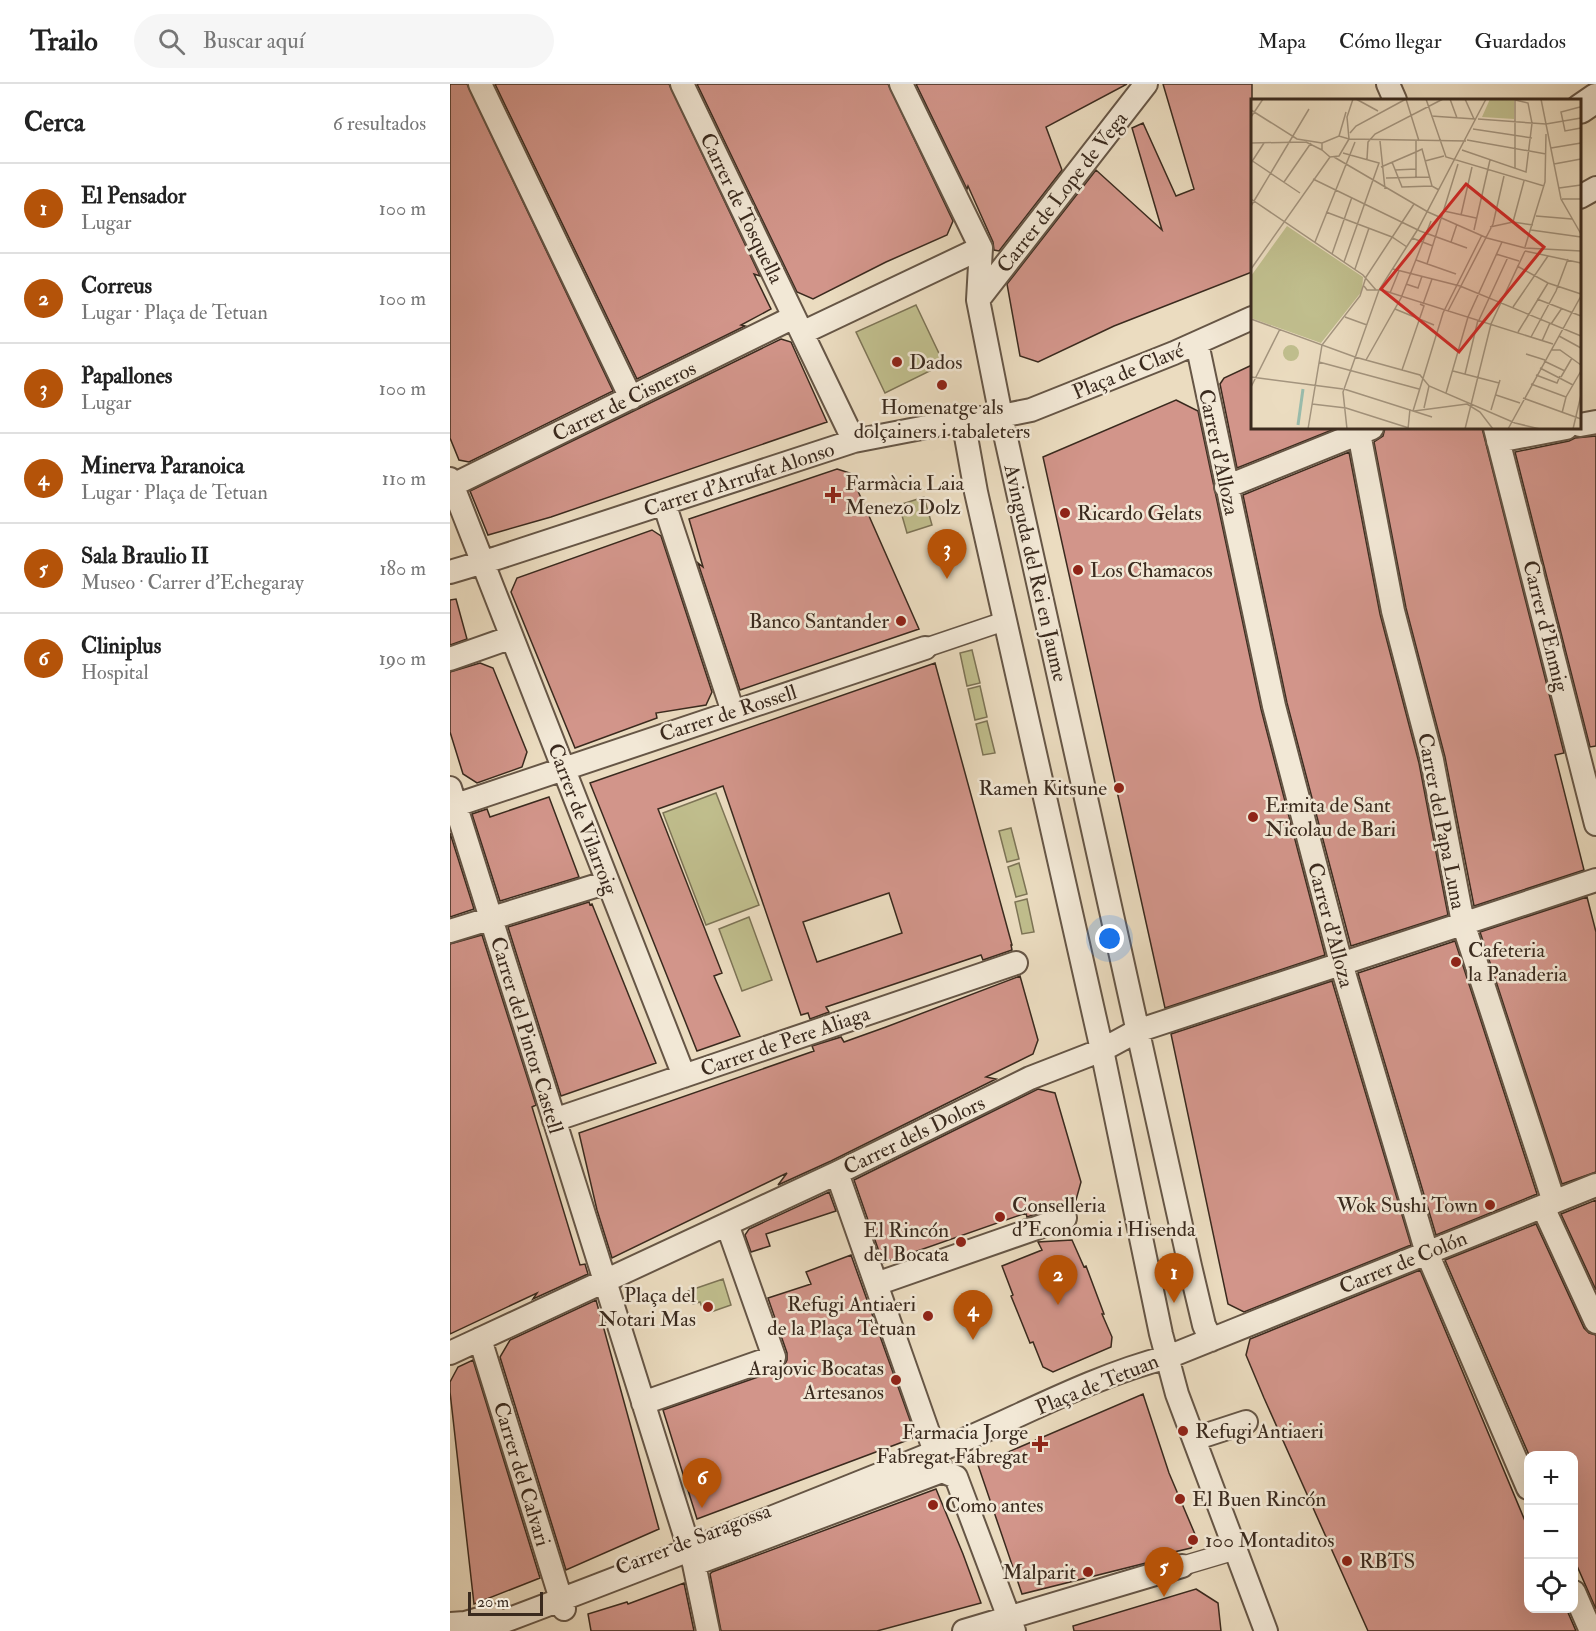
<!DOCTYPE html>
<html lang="es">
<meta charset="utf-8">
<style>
body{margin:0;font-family:"IM FELL Double Pica",serif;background:#f6f6f6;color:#222}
.controls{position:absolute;right:18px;bottom:18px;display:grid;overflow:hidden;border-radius:12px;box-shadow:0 6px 24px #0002}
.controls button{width:54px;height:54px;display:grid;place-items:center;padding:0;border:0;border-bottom:2px solid #e0e0e0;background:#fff;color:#222;font:30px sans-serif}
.scale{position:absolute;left:18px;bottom:15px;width:75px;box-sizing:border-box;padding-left:6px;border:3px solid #3a2a1e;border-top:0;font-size:16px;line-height:21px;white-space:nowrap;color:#3a2a1e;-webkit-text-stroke:4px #f2e8d6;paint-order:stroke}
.you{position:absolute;left:660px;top:855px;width:21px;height:21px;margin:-15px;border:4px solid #fff;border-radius:50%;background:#1a73e8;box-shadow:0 0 0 9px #1a73e833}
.badge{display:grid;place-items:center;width:39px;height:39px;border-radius:50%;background:#b45309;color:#fff;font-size:20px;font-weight:700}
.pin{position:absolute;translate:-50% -50px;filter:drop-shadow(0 2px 3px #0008)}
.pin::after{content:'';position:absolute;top:32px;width:21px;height:18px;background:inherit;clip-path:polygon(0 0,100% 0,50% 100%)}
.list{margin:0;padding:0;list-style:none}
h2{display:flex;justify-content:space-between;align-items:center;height:78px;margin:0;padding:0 24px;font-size:26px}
h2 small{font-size:20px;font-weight:400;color:#767676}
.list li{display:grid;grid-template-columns:39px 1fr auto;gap:18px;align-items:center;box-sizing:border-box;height:90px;padding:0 24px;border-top:2px solid #e0e0e0}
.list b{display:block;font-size:22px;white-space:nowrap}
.list p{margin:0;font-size:20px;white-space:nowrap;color:#767676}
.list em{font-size:20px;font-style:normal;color:#767676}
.icon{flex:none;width:33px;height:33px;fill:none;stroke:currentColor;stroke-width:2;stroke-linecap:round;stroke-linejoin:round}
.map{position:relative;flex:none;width:1146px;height:1547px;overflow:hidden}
header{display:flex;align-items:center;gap:36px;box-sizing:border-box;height:84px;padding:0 30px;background:#fff;border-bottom:2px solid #e0e0e0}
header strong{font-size:28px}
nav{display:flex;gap:33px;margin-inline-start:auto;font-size:21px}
.search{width:420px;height:54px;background:#f6f6f6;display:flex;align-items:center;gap:15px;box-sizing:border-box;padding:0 21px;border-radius:33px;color:#767676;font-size:22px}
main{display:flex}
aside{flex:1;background:#fff}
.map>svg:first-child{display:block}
</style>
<header>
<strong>Trailo</strong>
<div class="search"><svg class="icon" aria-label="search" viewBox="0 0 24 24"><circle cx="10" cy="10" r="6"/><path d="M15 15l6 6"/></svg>Buscar aquí</div>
<nav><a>Mapa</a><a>Cómo llegar</a><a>Guardados</a></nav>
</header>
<main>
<aside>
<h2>Cerca<small>6 resultados</small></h2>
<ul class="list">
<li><span class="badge">1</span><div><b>El Pensador</b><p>Lugar</p></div><em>100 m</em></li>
<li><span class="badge">2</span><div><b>Correus</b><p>Lugar · Plaça de Tetuan</p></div><em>100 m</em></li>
<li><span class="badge">3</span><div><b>Papallones</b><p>Lugar</p></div><em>100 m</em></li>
<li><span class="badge">4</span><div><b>Minerva Paranoica</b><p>Lugar · Plaça de Tetuan</p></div><em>110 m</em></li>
<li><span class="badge">5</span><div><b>Sala Braulio II</b><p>Museo · Carrer d'Echegaray</p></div><em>180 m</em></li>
<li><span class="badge">6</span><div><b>Cliniplus</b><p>Hospital</p></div><em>190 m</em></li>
</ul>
</aside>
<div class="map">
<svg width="1146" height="1547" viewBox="0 0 1146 1547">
<rect width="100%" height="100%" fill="#ebdcc0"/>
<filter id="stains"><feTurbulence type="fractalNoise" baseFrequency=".00333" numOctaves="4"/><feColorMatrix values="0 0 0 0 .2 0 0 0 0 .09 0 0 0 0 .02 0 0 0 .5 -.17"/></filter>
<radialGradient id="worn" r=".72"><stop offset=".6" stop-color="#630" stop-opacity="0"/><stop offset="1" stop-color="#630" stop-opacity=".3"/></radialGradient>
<!-- green -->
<path fill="#c0be8d" stroke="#7d7456" stroke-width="1.5" d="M466 221 494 280 435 309 406 248Z
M474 413 482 441 457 449 449 421Z
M522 566 530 599 517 602 510 569Z
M530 602 537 633 525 636 518 605Z
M537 637 545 669 533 671 526 640Z
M266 709 309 821 256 841 213 729Z
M561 744 569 775 557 778 549 747Z
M569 779 577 810 566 813 558 783Z
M577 815 584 848 572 850 565 818Z
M299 833 322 896 292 907 269 845Z
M273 1195 281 1221 258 1229 256 1222 252 1223 250 1218 243 1220 238 1207Z"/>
<!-- building -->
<path fill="#d2958a" stroke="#3a2a1e" stroke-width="1.5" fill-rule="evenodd" d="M0 0H17L163 307 19 378 9 376 0 354Z
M45 0H219L310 192 304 190 321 225 291 241 295 242 187 295Z
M247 0H438L503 137 497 151 436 178 363 215 347 208Z
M466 0H677L596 43 612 86 549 167 544 166 543 158 518 102 517 105Z
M713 0H802V188L664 242 588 278 570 272 557 200 646 86 712 146 682 44 693 39 726 112 744 105Z
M331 255 341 258 377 338 101 433 38 451 20 407Z
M802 281V344H887L787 384 770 300 774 294Z
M726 316 748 327 811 625 875 871 715 924 593 373Z
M935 344H1032L1114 669 1105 671 1134 786 1024 822 995 673 956 524 924 358 933 352Z
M1146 352V662L1140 663 1065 368 1119 357 1125 354Z
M899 368 930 530 969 679 998 831 901 862 837 619 793 411Z
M387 385 400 389 469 545 290 606 248 479 253 483 239 435Z
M202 446 211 452 262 608 256 621 206 629 207 634 125 664 61 508 67 494Z
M6 515 17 555 0 561V516Z
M30 579 43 584 77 668 72 683 27 699 13 690 0 648V588Z
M485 579 562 861H561L562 866 533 876 531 871 376 923 379 928 360 935 358 929 351 931 273 702 208 725 272 889 264 892 290 952 247 967 140 699ZM439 809 452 849 367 878 353 838Z
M99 713 129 793 50 817 22 730 37 725 40 733Z
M0 749 24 825 0 833Z
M1137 813 1146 848V1088L1112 1100 1030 848Z
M139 818 140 821 142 820 206 979 111 1012 58 843Z
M32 851 86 1021 82 1023 130 1181 135 1180 138 1190 83 1215 87 1209 0 1250V860Z
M1005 857 1087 1110 986 1151 908 889Z
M570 892 588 956 583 970 536 993 546 995 381 1077 328 1101 337 1089 162 1174 147 1126 129 1049 364 967 362 962 391 953 394 958 436 943Z
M882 897 961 1161 794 1228 778 1220 721 950Z
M588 1005 605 1009 631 1098 626 1116 577 1133 576 1129 433 1179 404 1096Z
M379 1108 386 1127 316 1150 320 1162 301 1168 295 1151 299 1145Z
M1146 1116V1206L1111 1130Z
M1086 1140 1134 1244 1139 1249 1146 1251V1525L1124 1475V1371H1079L995 1176Z
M622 1156 634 1183 636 1182 654 1230H652L662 1253 661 1263 603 1288 593 1283 583 1258 580 1259 561 1212 563 1211 552 1182 592 1166 588 1158Z
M401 1171 466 1353 247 1435 213 1326 328 1286 334 1282 337 1276V1269L318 1214 361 1200 356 1188Z
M970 1186 1078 1444V1524H1116L1126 1547H918L814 1314 796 1271 800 1255Z
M146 1216 209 1445 116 1486 50 1273 60 1256Z
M23 1276 90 1494 24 1520 0 1308V1298L8 1283Z
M693 1310 719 1389 747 1455 741 1464 707 1472 700 1478 572 1510 528 1381Z
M486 1405 513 1470 531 1519 427 1547H271L260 1490 262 1488Z
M234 1499 244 1547H141L138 1530 177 1518 178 1520Z
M746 1505 768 1519 771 1547H624L623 1542Z"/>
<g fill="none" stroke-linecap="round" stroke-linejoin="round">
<defs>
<path id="pedestrian" d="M475 564 555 537
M732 1482 786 1466"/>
<path id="minor" d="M30 0 181 314
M232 0 404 357
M451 0 531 164 528 216 551 332 740 1182 754 1241 761 1256
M938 0 945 16
M1130 113 1146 104
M528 216 696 0
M352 249 531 164
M747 259 824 622 891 879 977 1169 1078 1404
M513 336 526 408 652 966 711 1250 727 1310 816 1547
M1130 341 1146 338
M1045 344 1146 740
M909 349 943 527 982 676 1013 839 1104 1118
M1048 357 1116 344
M0 395 234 992
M3 401 344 233
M776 403 922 344
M214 419 283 628
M0 488 47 474 404 357 513 336 551 332 581 326 724 269 802 234
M0 575 62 553
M0 704 244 1480 258 1547
M0 723 475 564
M0 847 158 798
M104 1036 566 879
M387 1089 490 1382
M1093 1123 1146 1238
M699 1188 719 1191 740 1182
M426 1200 615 1134
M30 1255 114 1525
M0 1269 387 1089 580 994 652 966 687 947 1146 796
M193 1319 324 1273 277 1140
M744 1355 796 1338
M250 1478 492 1387 506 1393 564 1547
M1124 1508 1141 1547
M0 1540 15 1539 43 1531
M28 1547C180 1490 332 1430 483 1369 561 1338 636 1294 718 1273L1146 1101
M514 1547 732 1482"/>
<path id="tertiary" d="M1130 25 1146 14"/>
</defs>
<!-- pedestrian casing -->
<use href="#pedestrian" stroke="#665646" stroke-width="21"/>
<!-- minor casing -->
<use href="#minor" stroke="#665646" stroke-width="26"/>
<!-- tertiary casing -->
<use href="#tertiary" stroke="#665646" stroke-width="32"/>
<!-- pedestrian -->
<use href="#pedestrian" stroke="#f2e8d6" stroke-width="18"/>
<!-- minor -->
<use href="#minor" stroke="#f2e8d6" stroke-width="22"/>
<!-- tertiary -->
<use href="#tertiary" stroke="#f2e8d6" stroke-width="28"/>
</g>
<!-- markers -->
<g fill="#8f2418" stroke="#f2e8d6" stroke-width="2">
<circle cx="447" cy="278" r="6"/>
<circle cx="492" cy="301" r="6"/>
<path d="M380 402h6v6h6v6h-6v6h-6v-6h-6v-6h6z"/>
<circle cx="615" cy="429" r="6"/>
<circle cx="628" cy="486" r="6"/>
<circle cx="451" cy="537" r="6"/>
<circle cx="669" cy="704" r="6"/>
<circle cx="803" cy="733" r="6"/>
<circle cx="1006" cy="878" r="6"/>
<circle cx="1040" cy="1121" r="6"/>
<circle cx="550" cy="1133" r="6"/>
<circle cx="511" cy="1158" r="6"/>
<circle cx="258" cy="1223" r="6"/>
<circle cx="478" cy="1232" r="6"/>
<circle cx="446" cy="1296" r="6"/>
<circle cx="733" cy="1347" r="6"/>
<path d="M587 1351h6v6h6v6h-6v6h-6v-6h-6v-6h6z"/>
<circle cx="730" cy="1415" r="6"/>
<circle cx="483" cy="1421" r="6"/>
<circle cx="743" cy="1456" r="6"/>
<circle cx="897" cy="1477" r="6"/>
<circle cx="638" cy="1488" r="6"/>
</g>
<g text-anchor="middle" stroke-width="5" stroke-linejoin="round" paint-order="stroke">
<!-- street labels -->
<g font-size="21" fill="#3a2a1e" stroke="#f2e8d6">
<text transform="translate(612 108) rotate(-52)" y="7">Carrer de Lope de Vega</text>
<text transform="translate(292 124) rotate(64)" y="7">Carrer de Tosquella</text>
<text transform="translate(678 287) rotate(-22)" y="7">Plaça de Clavé</text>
<text transform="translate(174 317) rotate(-26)" y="7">Carrer de Cisneros</text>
<text transform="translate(769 368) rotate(78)" y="7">Carrer d'Alloza</text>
<text transform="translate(289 395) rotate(-18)" y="7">Carrer d'Arrufat Alonso</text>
<text transform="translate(586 489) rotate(77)" y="7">Avinguda del Rei en Jaume</text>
<text transform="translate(1096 542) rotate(76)" y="7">Carrer d'Enmig</text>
<text transform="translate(278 629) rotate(-18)" y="7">Carrer de Rossell</text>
<text transform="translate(133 735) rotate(69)" y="7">Carrer de Vilarroig</text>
<text transform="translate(992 737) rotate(79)" y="7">Carrer del Papa Luna</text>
<text transform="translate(881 841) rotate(75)" y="7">Carrer d'Alloza</text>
<text transform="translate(77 951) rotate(73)" y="7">Carrer del Pintor Castell</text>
<text transform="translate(335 957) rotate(-19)" y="7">Carrer de Pere Aliaga</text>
<text transform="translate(464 1051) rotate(-26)" y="7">Carrer dels Dolors</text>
<text transform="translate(953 1178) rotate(-22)" y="7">Carrer de Colón</text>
<text transform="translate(647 1300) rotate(-22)" y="7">Plaça de Tetuan</text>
<text transform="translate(72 1390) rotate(73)" y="7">Carrer del Calvari</text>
<text transform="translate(243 1455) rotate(-21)" y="7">Carrer de Saragossa</text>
</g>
<!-- poi labels -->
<g font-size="21" fill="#3a2a1e" stroke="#f2e8d6" text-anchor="start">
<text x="459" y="285">Dados</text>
<text x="492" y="330" text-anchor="middle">Homenatge als<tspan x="492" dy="24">dolçainers i tabaleters</tspan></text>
<text x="395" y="406">Farmàcia Laia<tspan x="395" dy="24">Menezo Dolz</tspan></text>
<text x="627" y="436">Ricardo Gelats</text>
<text x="640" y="493">Los Chamacos</text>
<text x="439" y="544" text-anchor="end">Banco Santander</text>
<text x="657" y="711" text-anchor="end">Ramen Kitsune</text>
<text x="815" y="728">Ermita de Sant<tspan x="815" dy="24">Nicolau de Bari</tspan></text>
<text x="1018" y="873">Cafeteria<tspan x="1018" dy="24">la Panaderia</tspan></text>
<text x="562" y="1128">Conselleria<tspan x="562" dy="24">d'Economia i Hisenda</tspan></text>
<text x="1028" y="1128" text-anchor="end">Wok Sushi Town</text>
<text x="499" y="1153" text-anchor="end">El Rincón<tspan x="499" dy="24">del Bocata</tspan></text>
<text x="246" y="1218" text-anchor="end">Plaça del<tspan x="246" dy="24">Notari Mas</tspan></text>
<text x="466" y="1227" text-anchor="end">Refugi Antiaeri<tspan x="466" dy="24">de la Plaça Tetuan</tspan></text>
<text x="434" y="1291" text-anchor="end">Arajovic Bocatas<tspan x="434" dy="24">Artesanos</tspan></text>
<text x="745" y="1354">Refugi Antiaeri</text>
<text x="578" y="1355" text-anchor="end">Farmacia Jorge<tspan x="578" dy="24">Fabregat Fabregat</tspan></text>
<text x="742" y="1422">El Buen Rincón</text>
<text x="495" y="1428">Como antes</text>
<text x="755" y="1463">100 Montaditos</text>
<text x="909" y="1484">RBTS</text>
<text x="626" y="1495" text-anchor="end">Malparit</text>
</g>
</g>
<!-- overview -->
<g transform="translate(801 15)">
<rect width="330" height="330" fill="#ebdcc0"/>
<path d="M239 0H263V20L231 18ZM36 127 112 178 111 192 70 244 0 219V177ZM32 254a8 8 0 1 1 16 0a8 8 0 1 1-16 0Z" fill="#c0be8d"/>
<path fill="none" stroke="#99bcac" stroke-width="3" d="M47 326 52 290"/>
<path fill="none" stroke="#a4957f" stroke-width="1.5" d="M105 0 127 12M155 0 168 42M175 0 195 58 293 87M199 0 206 19M214 0 223 20M290 0 310 100 330 135M264 1V69M329 8 310 13 314 32 330 29M0 11 46 40 71 44M180 17 224 20M0 18 12 0M227 20 295 25M295 25 330 19M222 30 281 39M99 34 105 27 155 0M88 37 95 13M98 40 215 42M98 40 88 57 79 58 71 51V44L88 37 98 40 96 18 102 0M216 41 295 55M129 42 134 90M165 42V53L171 50 181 87M0 44 55 43 71 51M300 49 330 44M211 51 275 73 281 24 277 4 264 1M92 54 128 64 93 163M83 58 177 113 236 139 274 149 330 152M116 60 117 43 124 35 192 0M0 61 49 94M174 62 193 57M141 63 151 88 181 87 188 91M0 64 13 44M303 65 330 60M130 68 165 53V78M144 71 165 70M135 79 179 78M62 80 169 132 216 149M33 83 60 44M308 89 330 86M0 100 112 176 125 191M311 100H330M0 107 58 10M193 112 225 119M75 113 141 138 156 148M210 116 221 68M285 117 321 120M262 123 273 82M239 128 262 123 282 126M223 131 239 61M280 131 330 138M161 139 182 147M64 143 104 43M200 143 206 125M274 148 294 83 295 35M274 152 330 164M81 155 101 98M245 155 268 162M165 161 205 175M176 165 207 65M266 167 297 184 330 195M0 170 79 58M104 170 118 129M142 170 209 187 330 237M155 185 167 189 171 177M113 187 116 191H131L302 245M139 194 148 172M286 200 330 217M172 205 181 180M262 208 297 157M144 210 183 226M197 212 242 125 253 77M94 218 116 226M0 220 104 258 169 276 178 287 264 324 289 330M228 221 257 158M300 225 311 209M267 233 297 184M308 237 330 249M280 238 305 192 317 160M291 242 299 224M300 251H309L330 266M275 255 294 261M115 261 150 199 180 122M293 262 314 272M68 263 168 290M289 269 322 286M151 271 173 207 169 205M202 272 248 284M214 275 227 221M285 276 306 284 309 277M0 278 92 290M310 278 321 259M280 285 315 298M0 288 29 230M93 290 181 318M195 294 217 218 251 143M245 296 269 304M272 299 330 320M61 305 95 309 161 330M173 309 178 287M240 311 249 281M162 312 192 214 231 136M163 312 216 305 229 313 242 330M311 314 315 298 330 272M57 330 71 246 109 197 115 178 163 105M96 330 92 293 128 191 167 130 235 0M157 330 159 310M214 330 240 225 274 152M257 330 330 197M322 330 330 296"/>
<path fill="#d62828" fill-opacity="0.15" stroke="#d62828" stroke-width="3" d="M215 85 293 148 208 253 130 190Z"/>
<rect width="330" height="330" fill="none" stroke="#3a2a1e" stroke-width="3"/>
</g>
<rect width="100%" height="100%" filter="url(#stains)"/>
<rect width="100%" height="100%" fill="url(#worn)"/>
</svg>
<div class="controls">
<button>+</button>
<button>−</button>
<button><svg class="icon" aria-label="locate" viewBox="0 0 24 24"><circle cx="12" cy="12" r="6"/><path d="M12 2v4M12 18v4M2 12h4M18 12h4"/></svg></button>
</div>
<div class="scale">20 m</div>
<div class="you"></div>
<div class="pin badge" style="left:724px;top:1219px">1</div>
<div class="pin badge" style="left:608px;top:1221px">2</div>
<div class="pin badge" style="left:497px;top:495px">3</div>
<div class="pin badge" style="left:523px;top:1256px">4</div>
<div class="pin badge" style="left:714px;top:1513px">5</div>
<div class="pin badge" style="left:252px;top:1424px">6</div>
</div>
</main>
